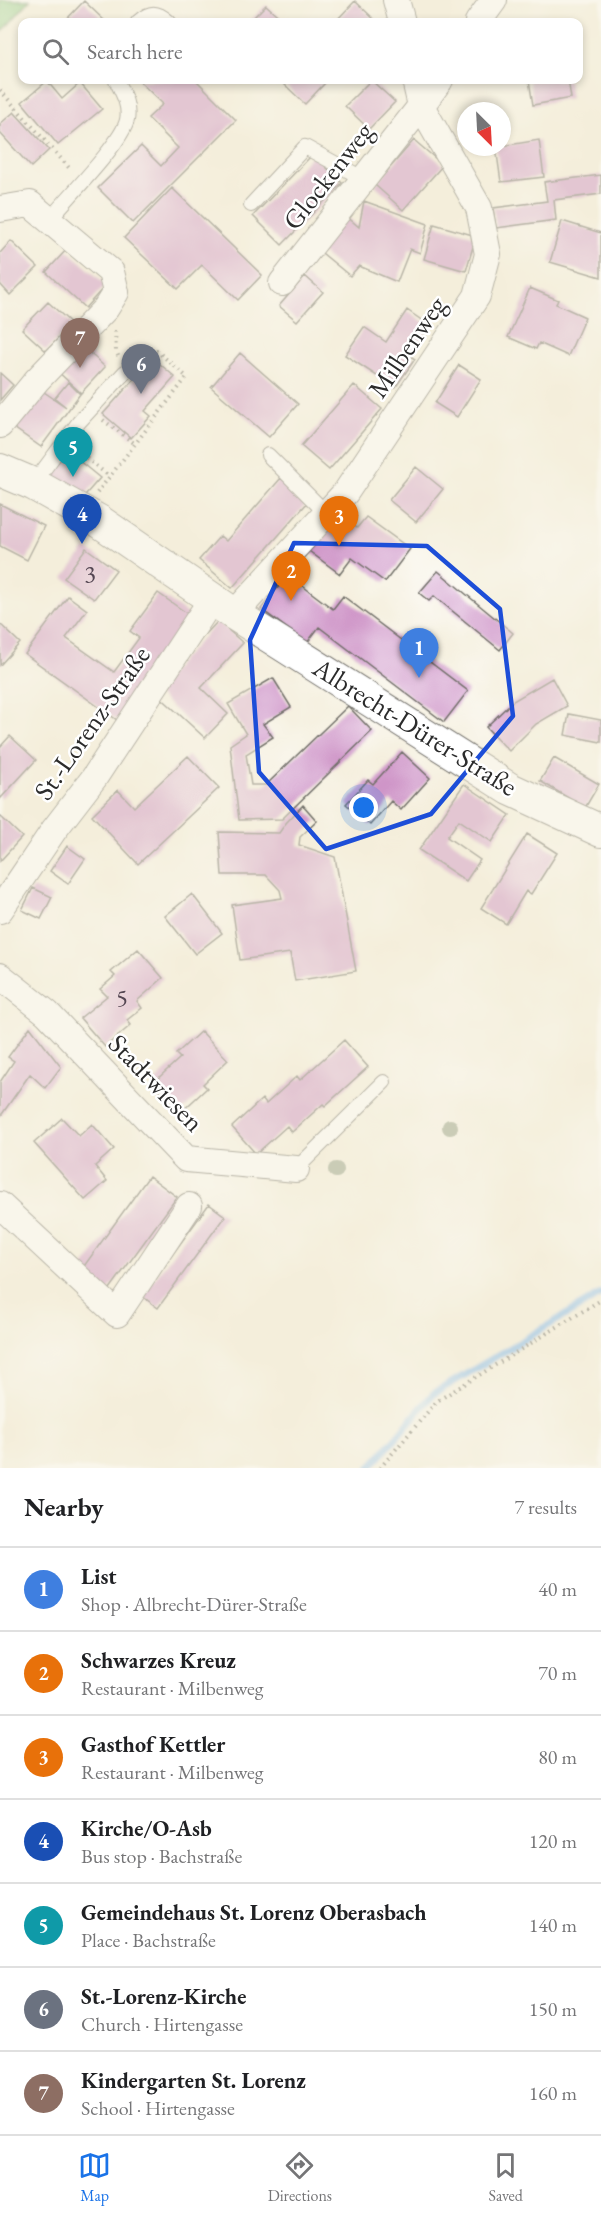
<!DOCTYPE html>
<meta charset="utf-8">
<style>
body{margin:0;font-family:"EB Garamond",serif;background:#f6f6f6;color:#202124}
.compass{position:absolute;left:457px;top:102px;width:54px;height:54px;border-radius:50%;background:#fff;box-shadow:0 3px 9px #0003;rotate:156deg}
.you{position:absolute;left:364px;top:808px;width:21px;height:21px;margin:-15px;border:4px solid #fff;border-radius:50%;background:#1a73e8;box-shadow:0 0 0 9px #1a73e833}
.badge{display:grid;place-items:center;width:39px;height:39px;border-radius:50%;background:#1a73e8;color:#fff;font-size:20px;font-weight:700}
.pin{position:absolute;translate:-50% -50px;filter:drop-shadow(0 2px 3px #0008)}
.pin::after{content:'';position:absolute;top:32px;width:21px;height:18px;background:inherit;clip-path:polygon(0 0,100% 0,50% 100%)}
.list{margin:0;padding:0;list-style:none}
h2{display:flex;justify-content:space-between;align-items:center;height:78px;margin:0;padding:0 24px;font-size:26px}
h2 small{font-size:20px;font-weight:400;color:#757577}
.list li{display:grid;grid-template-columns:39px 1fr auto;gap:18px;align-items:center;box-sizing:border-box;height:84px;padding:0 24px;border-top:2px solid #e0e0e0}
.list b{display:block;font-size:22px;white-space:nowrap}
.list p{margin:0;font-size:20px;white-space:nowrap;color:#757577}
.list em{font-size:20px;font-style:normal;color:#757577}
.icon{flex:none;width:33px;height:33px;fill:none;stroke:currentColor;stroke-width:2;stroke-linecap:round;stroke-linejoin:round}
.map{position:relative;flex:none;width:601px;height:1468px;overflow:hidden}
.search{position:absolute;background:#fff;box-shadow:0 3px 9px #0003;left:18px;right:18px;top:18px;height:66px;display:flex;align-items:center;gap:15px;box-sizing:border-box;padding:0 21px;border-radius:12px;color:#757577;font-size:22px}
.sheet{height:666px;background:#fff}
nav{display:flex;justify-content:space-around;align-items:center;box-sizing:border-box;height:84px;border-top:2px solid #e0e0e0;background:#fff;font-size:16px;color:#757577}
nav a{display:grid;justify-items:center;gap:3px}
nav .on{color:#1a73e8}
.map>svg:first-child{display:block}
</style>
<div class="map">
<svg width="601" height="1468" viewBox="0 0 601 1468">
<rect width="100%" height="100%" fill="#fff"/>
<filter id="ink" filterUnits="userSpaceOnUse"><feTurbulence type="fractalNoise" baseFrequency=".0167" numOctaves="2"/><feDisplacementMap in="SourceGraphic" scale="12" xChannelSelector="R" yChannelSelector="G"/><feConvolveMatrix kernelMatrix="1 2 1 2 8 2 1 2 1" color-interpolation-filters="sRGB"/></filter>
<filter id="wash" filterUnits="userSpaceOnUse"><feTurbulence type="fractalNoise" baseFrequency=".008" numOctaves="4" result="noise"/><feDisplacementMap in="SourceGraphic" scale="24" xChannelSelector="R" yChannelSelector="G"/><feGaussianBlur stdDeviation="1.35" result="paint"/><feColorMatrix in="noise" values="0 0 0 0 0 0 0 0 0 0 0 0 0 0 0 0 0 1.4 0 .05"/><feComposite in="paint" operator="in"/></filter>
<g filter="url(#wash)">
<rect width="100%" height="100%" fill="#f4eedb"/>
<!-- green -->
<path fill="#8aca81" stroke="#5a7a56" stroke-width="1.5" d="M0 0H30L0 34Z"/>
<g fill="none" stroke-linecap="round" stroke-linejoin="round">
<!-- stream -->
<path stroke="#7eb7ee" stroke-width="7" d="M370 1468 433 1394 601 1294"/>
</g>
<g id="blocks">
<!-- building -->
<path fill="#cf95c8" d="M84 1 106 22H64Z
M355 1 377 22H335Z
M266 5 285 22H249Z
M138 80H196L236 120 133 223 98 188 141 146 161 166 178 148 148 118 163 104Z
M288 80H321L325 83 305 104 284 84Z
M371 80 395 102 369 129 345 106Z
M529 80H568L571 98 533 105Z
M47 81 62 99 80 83 102 109 58 145 22 102Z
M14 112 49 150 31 167 0 133V124Z
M414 140 443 165 403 210 375 185Z
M539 140 544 177 501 182 496 147Z
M313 154 342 183 282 245 253 216Z
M601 175V194L554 200 556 220 496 228 493 208 547 201 544 182Z
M172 188 262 275 238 300 202 265 178 289 124 238Z
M364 201 428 224 420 253 410 249 397 282 359 266 350 276 317 249 345 215 359 227Z
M562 221 601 233V277L550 262Z
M434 224 476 236 466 271 424 259Z
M11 241 38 267 10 295 0 284V253Z
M67 249 106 285 85 308 46 272Z
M305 276 323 292 297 321 279 306Z
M530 288 558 300 556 304 585 317 568 356 539 343 536 349 508 337Z
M48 302 72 324 46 351 22 329Z
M407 310 430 326 410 356 415 359 395 388 345 355 364 327 386 342Z
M79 343 105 367 81 393 55 369Z
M240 353 298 404 269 437 211 387Z
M153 358 175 377 145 411 151 416 131 438 103 414Z
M459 365 481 379 457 417 435 403Z
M0 373 13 385 0 400Z
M68 382 80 394 41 447 14 428 41 390 66 407 55 398Z
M354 385 382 409 329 470 301 446Z
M67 451 100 478 79 502 47 475Z
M416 467 443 489 416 522 389 500Z
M281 478 308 502 232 588 199 560 220 536 226 541Z
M0 504 44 526 27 560 0 546Z
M337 513 357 528 366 517 410 549 385 582 352 558 340 574 309 551Z
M86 548 116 570 94 599 64 578Z
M438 571 513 633 500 650 434 596 429 601 419 593Z
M288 575 333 609 343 596 468 691 444 722 319 627 307 643 261 609Z
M158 593 192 617 117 720 25 654 68 596 87 610 66 638 114 672 139 638 130 631Z
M218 621 243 643 201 688 228 714 205 738 156 693 177 665Z
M0 624 20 643 0 665Z
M273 678 291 707 263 724 273 737 246 754 251 785H266L348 706 372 731 282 819 239 820 230 745 246 734 228 704Z
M552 678 567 706 536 724 509 751 486 727 513 701Z
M569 714 601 720V742L565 735Z
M10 736 36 760 0 799V747Z
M402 752 430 778 401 810 391 801 370 825 346 804 368 780 373 784Z
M188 756 219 788 138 864 92 815 118 790 134 807Z
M554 758 599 784 585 808 540 781Z
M464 784 510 815 492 842 459 820 447 837 480 860 466 881 419 850Z
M303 805 317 821 300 837 299 845 335 857 356 971 295 981 290 953 240 960 232 905 282 898 280 890 266 875H222L219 832 279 833 286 823Z
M0 816 22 837 0 861Z
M527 834 557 853 531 894 526 891 506 924 481 908Z
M67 846 85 859 68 884 50 871Z
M33 888 52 897 41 919 22 910Z
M192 894 222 933 195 954 165 916Z
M138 949 163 978 137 1001 142 1008 127 1020 131 1025 105 1047 80 1018 107 996 100 989 115 976 111 972Z
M30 1027 61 1067 45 1088 30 1074 0 1117V1082L14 1061 8 1057Z
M201 1031 228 1060 203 1084 207 1088 180 1113 153 1083 180 1058 176 1054Z
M344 1040 368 1067 325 1106 323 1104 292 1132 287 1126 256 1154 232 1127 262 1099 266 1104 297 1076 300 1080Z
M62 1118 79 1136 92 1124 114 1149 95 1166 107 1181 85 1200 34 1143Z
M149 1176 177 1197 107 1293 79 1273Z
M209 1204 225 1216 158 1308 142 1296Z"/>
</g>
</g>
<g filter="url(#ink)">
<use href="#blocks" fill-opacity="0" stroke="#716f69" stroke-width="1.5"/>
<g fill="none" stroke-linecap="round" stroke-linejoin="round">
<defs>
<path id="service" d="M138 22C150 11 157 11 169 22
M251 205 305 147 364 179
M49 220C66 199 122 143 127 120 130 105 122 92 116 80
M268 455 327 514
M33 484 79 422 125 372
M296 1169 384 1082"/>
<path id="minor" d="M396 0 402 22
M478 22 494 0
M0 209 30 204 111 272 116 292 106 308 37 380 0 425
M282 283 421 106 415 80
M234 614 346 492 477 296 488 254 479 208 421 106 440 80
M0 910 54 830 94 778 212 599
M0 976 47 1013 186 1159 296 1169
M0 1205 117 1314 189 1206"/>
<path id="tertiary" d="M0 470 33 484 99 521 234 614 510 789 601 831"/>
</defs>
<!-- service casing -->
<use href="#service" stroke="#716f69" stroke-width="16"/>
<!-- minor casing -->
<use href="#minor" stroke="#716f69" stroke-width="28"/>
<!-- tertiary casing -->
<use href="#tertiary" stroke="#716f69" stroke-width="34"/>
<!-- path -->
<path stroke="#716f69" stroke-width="4" stroke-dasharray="1.5 4.5" stroke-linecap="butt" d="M0 90 71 170
M115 331 116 351 119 358
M103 420 134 443
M77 451 109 476
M97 493 187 377 157 351 143 354 135 362
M380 1468 437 1401 601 1300"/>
<!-- service -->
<use href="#service" stroke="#fff" stroke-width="14"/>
<!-- minor -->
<use href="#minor" stroke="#fff" stroke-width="26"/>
<!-- tertiary -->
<use href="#tertiary" stroke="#fff" stroke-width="32"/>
</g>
<!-- trees -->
<g fill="#98a28b">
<circle cx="450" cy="1127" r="8"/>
<circle cx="336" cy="1170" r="8"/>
</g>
</g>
<!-- marked area -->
<path d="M0 0H601V1468H0ZM294 543 427 546 500 609 513 716 431 814 326 849 259 772 250 640Z" fill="#f4eedb" fill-opacity=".55" fill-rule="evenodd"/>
<path fill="none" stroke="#1d4ed8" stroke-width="4.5" stroke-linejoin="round" d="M294 543 427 546 500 609 513 716 431 814 326 849 259 772 250 640Z"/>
<g text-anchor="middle" stroke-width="5" stroke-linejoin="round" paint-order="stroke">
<!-- number labels -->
<g font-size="24" fill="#544652">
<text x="90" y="582">3</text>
<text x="122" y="1006">5</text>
</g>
<!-- street labels -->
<g font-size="27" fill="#2b2b2b" stroke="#fff">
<text transform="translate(328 176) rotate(-52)" y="9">Glockenweg</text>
<text transform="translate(407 347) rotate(-56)" y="9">Milbenweg</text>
<text transform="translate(92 723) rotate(-55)" y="9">St.-Lorenz-Straße</text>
<text transform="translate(415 727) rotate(32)" y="9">Albrecht-Dürer-Straße</text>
<text transform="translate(156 1083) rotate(46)" y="9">Stadtwiesen</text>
</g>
</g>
</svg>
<svg class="compass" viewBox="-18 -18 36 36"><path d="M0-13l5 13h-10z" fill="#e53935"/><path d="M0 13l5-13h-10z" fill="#757577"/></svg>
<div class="you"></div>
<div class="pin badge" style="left:419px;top:678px;background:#3f7fe0">1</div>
<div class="pin badge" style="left:291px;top:601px;background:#e8710a">2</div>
<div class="pin badge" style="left:339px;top:546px;background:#e8710a">3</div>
<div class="pin badge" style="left:82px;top:544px;background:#1a4fb4">4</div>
<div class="pin badge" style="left:73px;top:477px;background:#0f9aa8">5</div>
<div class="pin badge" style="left:141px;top:394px;background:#6b7280">6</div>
<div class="pin badge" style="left:80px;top:368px;background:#8d6e63">7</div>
<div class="search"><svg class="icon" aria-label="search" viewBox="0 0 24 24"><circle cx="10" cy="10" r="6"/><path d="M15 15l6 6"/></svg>Search here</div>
</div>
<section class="sheet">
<h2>Nearby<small>7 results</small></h2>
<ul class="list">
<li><span class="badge" style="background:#3f7fe0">1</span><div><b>List</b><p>Shop · Albrecht-Dürer-Straße</p></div><em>40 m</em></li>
<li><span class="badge" style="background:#e8710a">2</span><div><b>Schwarzes Kreuz</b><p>Restaurant · Milbenweg</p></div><em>70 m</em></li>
<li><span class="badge" style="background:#e8710a">3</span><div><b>Gasthof Kettler</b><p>Restaurant · Milbenweg</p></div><em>80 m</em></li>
<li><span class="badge" style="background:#1a4fb4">4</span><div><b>Kirche/O-Asb</b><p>Bus stop · Bachstraße</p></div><em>120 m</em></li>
<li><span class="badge" style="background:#0f9aa8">5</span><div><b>Gemeindehaus St. Lorenz Oberasbach</b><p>Place · Bachstraße</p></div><em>140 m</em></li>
<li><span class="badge" style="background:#6b7280">6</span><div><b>St.-Lorenz-Kirche</b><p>Church · Hirtengasse</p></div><em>150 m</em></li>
<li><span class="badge" style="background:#8d6e63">7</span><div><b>Kindergarten St. Lorenz</b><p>School · Hirtengasse</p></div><em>160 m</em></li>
</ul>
</section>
<nav>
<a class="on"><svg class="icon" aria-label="map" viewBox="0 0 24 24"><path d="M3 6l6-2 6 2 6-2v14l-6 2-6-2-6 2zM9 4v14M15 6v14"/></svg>Map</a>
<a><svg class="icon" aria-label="directions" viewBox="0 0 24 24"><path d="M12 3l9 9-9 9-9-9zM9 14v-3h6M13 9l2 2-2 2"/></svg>Directions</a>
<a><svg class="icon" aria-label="saved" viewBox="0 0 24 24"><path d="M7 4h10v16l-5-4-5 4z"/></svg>Saved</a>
</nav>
